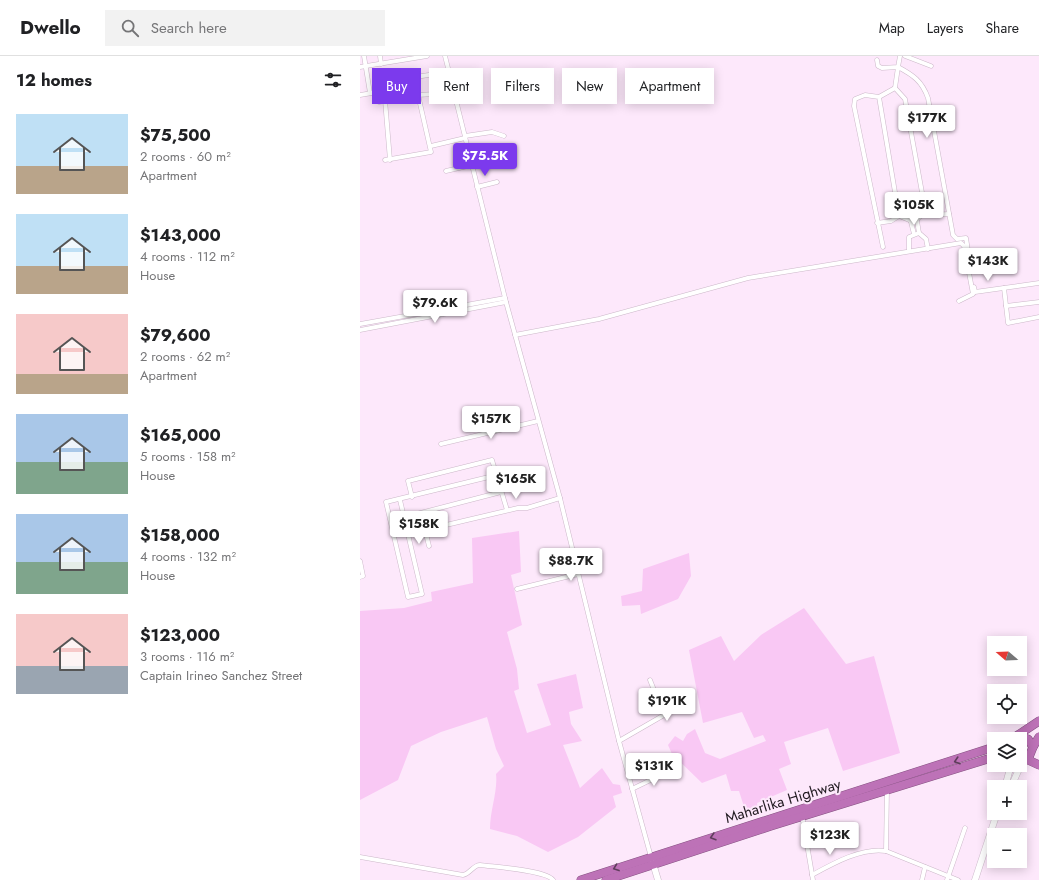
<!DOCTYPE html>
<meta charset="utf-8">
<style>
body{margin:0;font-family:Jost,sans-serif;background:#f2f2f2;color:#202124;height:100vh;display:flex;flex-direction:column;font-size:15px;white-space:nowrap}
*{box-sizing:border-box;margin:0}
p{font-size:13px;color:#757577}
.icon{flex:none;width:22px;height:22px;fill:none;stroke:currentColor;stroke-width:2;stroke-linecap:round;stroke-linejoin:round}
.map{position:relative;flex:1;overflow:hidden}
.drawer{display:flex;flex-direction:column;background:#fff;width:360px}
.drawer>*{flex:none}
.hud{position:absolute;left:12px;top:12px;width:380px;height:36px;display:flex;gap:8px}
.needle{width:26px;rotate:289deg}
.buttons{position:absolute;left:627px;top:580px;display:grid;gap:8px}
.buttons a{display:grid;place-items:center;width:40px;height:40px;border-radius:0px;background:#fff;box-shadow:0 2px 10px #0003;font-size:20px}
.price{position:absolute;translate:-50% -34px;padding:0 9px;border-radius:4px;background:#fff;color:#222;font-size:13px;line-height:26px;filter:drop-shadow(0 1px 2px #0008)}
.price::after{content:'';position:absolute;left:50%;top:24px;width:12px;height:9px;margin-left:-6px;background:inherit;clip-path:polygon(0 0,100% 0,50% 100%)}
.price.selected{background:#7c3aed;color:#fff}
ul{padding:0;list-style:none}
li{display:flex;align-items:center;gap:12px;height:100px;padding:0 16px}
li span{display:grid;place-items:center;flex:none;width:112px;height:80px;border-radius:0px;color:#555}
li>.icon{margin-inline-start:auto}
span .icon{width:48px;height:48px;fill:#fffc;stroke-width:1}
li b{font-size:17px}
h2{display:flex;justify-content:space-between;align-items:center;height:48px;padding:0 16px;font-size:17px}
.chip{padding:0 14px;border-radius:0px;background:#fff;box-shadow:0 2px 10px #0003;font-size:14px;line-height:36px}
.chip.selected{background:#7c3aed;color:#fff}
header{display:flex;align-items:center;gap:24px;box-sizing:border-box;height:56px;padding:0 20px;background:#fff;border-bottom:1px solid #e0e0e0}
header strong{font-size:19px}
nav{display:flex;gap:22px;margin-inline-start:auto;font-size:14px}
.search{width:280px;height:36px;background:#f2f2f2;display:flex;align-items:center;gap:10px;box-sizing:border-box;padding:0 14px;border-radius:0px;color:#757577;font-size:15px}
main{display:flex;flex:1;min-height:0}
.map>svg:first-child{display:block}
.green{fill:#f9c8f4}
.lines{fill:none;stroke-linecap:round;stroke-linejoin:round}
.street-casing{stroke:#ccb8c9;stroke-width:5}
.secondary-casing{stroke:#ccb8c9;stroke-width:7}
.highway-casing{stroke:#865382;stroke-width:9}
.street{stroke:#fff;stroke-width:4}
.secondary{stroke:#fff;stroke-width:6}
.highway{stroke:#bd72b7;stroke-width:8}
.oneway{stroke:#5f3d5c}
.labels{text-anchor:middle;stroke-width:4;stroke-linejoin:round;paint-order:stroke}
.street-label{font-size:15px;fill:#211a20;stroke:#fde8fb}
</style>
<header>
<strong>Dwello</strong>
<div class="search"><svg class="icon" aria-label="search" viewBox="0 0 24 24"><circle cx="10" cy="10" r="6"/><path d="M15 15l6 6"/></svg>Search here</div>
<nav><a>Map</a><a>Layers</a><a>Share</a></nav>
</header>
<main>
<section class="drawer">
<h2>12 homes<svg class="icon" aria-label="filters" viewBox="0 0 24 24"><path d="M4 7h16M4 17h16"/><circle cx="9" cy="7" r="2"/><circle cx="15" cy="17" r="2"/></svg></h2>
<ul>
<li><span style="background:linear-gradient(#bfe0f5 65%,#b9a48a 0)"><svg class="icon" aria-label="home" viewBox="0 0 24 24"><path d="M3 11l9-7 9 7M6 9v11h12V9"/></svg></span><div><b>$75,500</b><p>2 rooms · 60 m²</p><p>Apartment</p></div></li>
<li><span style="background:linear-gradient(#bfe0f5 65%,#b9a48a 0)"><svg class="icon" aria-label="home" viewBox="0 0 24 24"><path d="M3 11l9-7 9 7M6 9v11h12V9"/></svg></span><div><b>$143,000</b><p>4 rooms · 112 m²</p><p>House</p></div></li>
<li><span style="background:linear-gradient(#f6c9c9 75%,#b9a48a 0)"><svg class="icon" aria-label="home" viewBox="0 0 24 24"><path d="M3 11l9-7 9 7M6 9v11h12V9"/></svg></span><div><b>$79,600</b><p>2 rooms · 62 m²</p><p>Apartment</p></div></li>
<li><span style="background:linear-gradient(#a9c7e8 60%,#7fa58c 0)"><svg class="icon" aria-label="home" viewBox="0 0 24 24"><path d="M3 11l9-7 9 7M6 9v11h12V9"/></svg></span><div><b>$165,000</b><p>5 rooms · 158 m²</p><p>House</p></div></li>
<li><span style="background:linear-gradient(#a9c7e8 60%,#7fa58c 0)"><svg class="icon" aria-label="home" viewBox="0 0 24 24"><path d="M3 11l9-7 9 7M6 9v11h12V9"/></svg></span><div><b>$158,000</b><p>4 rooms · 132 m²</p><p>House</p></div></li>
<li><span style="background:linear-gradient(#f6c9c9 65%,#9aa5b1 0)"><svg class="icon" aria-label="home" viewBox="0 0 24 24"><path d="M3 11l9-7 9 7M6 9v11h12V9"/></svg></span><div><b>$123,000</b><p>3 rooms · 116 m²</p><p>Captain Irineo Sanchez Street</p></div></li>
</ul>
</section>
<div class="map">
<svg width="679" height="824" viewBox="0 0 679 824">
<rect width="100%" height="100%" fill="#fde8fb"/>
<!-- green -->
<g class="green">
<path d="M159 475 161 516 151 519 162 569 147 576 157 613 159 633 154 635 167 677 191 669 177 628 216 618 223 652 209 656 211 668 222 685 203 689 220 732 242 712 253 728 260 729 262 737 253 740 256 751 218 781 188 796 157 780 130 773C130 754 138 735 136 718L144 710 136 693 127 661 81 676 51 690 38 724 0 744V555L44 552 72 545 71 536 113 527 112 482Z"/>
<polygon points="329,497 331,520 318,543 281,558 280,549 262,550 261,540 282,535 283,513"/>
<polygon points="444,552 486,608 514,600 540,697 483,715 468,672 424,686 431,708 419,713 427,734 397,747 398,754 386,757 379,735 371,735 366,718 342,727 312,698 308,689 315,680 323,685 327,678 335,673 345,697 360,703 406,685 403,679 394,682 382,656 343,667 329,594 361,580 374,605 401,579"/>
</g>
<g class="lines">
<!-- street casing -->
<g class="street-casing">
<g id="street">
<polyline points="4,0 10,37"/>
<polyline points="20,0 21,8"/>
<polyline points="85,0 146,246 200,442 259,685 291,801"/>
<polyline points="545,0 571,10"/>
<polyline points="517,4 518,10 522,12 538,11 540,0"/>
<polyline points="0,11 67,0"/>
<polyline points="35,24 89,16"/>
<path d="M535 32 538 11C553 19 562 25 568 42L593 179 597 183 606 182 610 207"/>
<polyline points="0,39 18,36"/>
<polyline points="519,41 539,160 554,166 564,157 565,153 545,43 535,32 519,41 505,39 495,43 494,50 523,191"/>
<polyline points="25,44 30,104"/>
<polyline points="19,46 57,39 94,37"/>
<polyline points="105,80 132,76 144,80"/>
<polyline points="71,90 105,82"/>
<polyline points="25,104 71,96 54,21"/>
<polyline points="86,115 112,109"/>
<polyline points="117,131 137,126"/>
<polyline points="564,157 568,159 589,158"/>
<polyline points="557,165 559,177"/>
<polyline points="551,166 554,178"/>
<polyline points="517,167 531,165 539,160"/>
<polyline points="549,195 549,181 559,177 566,183 568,193"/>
<polyline points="614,231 615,236 679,227"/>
<polyline points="644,232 648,267 679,261"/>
<polyline points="646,250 679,246"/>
<polyline points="0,268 145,242"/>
<polyline points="0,274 146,246"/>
<polyline points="155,279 239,263 388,222 601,187 604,190 613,238 599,245"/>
<polyline points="81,388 178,365"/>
<polyline points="52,441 48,425 132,404 147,454"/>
<polyline points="40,444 62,538 48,541 26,446 137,419"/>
<polyline points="45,461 141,436"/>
<polyline points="65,474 69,490"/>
<polyline points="48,478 158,452 167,452 200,442"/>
<polyline points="0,505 3,520 0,521"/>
<polyline points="157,533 218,518"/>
<polyline points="259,685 304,659 290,624"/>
<polyline points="272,733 309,715"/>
<polyline points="527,733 526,795 598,824"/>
<polyline points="442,759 453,824"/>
<path d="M0 801 103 819C110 818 113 809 120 809 134 811 186 814 193 824"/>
<path d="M452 819C472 808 502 791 526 795"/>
<polyline points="562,824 565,811"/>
<polyline points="587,824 605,772"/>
</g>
</g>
<!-- secondary casing -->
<g class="secondary-casing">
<g id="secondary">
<polyline points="645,731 651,709"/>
<polyline points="651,731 663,704"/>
<polyline points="292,804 298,824"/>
<polyline points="615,824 637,757"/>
</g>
</g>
<!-- highway casing -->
<g class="highway-casing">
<g id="highway">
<polyline points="657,680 668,683 673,691 669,701 660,705"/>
<polyline points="652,683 679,665"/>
<polyline points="673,691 679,681"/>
<polyline points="666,703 679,709"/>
<polyline points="221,824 634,691"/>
<polyline points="246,824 411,770 634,701"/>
</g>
</g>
<!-- street -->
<use href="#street" class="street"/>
<!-- secondary -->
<use href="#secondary" class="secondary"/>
<!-- highway -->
<use href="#highway" class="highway"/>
</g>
<!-- one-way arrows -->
<defs><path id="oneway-chevron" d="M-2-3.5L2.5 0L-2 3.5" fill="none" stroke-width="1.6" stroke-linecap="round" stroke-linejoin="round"/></defs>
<g class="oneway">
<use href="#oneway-chevron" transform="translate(597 705) rotate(162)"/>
<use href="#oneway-chevron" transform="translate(353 781) rotate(163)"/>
<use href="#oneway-chevron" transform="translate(256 812) rotate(160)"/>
</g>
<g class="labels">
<!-- street labels -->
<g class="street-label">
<text transform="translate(423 745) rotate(-17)" y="5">Maharlika Highway</text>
</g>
</g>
</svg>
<div class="buttons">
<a><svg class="needle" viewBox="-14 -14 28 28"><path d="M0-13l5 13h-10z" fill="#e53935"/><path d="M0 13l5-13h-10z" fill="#757577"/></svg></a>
<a><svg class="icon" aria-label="locate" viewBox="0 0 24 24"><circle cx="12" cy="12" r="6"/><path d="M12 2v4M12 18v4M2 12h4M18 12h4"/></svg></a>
<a><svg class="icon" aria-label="layers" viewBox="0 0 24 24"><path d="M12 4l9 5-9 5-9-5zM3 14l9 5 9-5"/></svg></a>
<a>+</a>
<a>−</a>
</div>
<b class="price" style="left:567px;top:83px">$177K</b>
<b class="price selected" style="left:125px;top:121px">$75.5K</b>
<b class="price" style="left:554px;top:170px">$105K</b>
<b class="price" style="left:628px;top:226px">$143K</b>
<b class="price" style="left:75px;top:268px">$79.6K</b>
<b class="price" style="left:131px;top:384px">$157K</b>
<b class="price" style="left:156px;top:444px">$165K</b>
<b class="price" style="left:59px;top:489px">$158K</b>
<b class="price" style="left:211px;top:526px">$88.7K</b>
<b class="price" style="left:307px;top:666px">$191K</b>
<b class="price" style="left:294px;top:731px">$131K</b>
<b class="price" style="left:470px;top:800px">$123K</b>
<div class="hud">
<a class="chip selected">Buy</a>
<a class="chip">Rent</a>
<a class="chip">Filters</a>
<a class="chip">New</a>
<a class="chip">Apartment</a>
</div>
</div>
</main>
